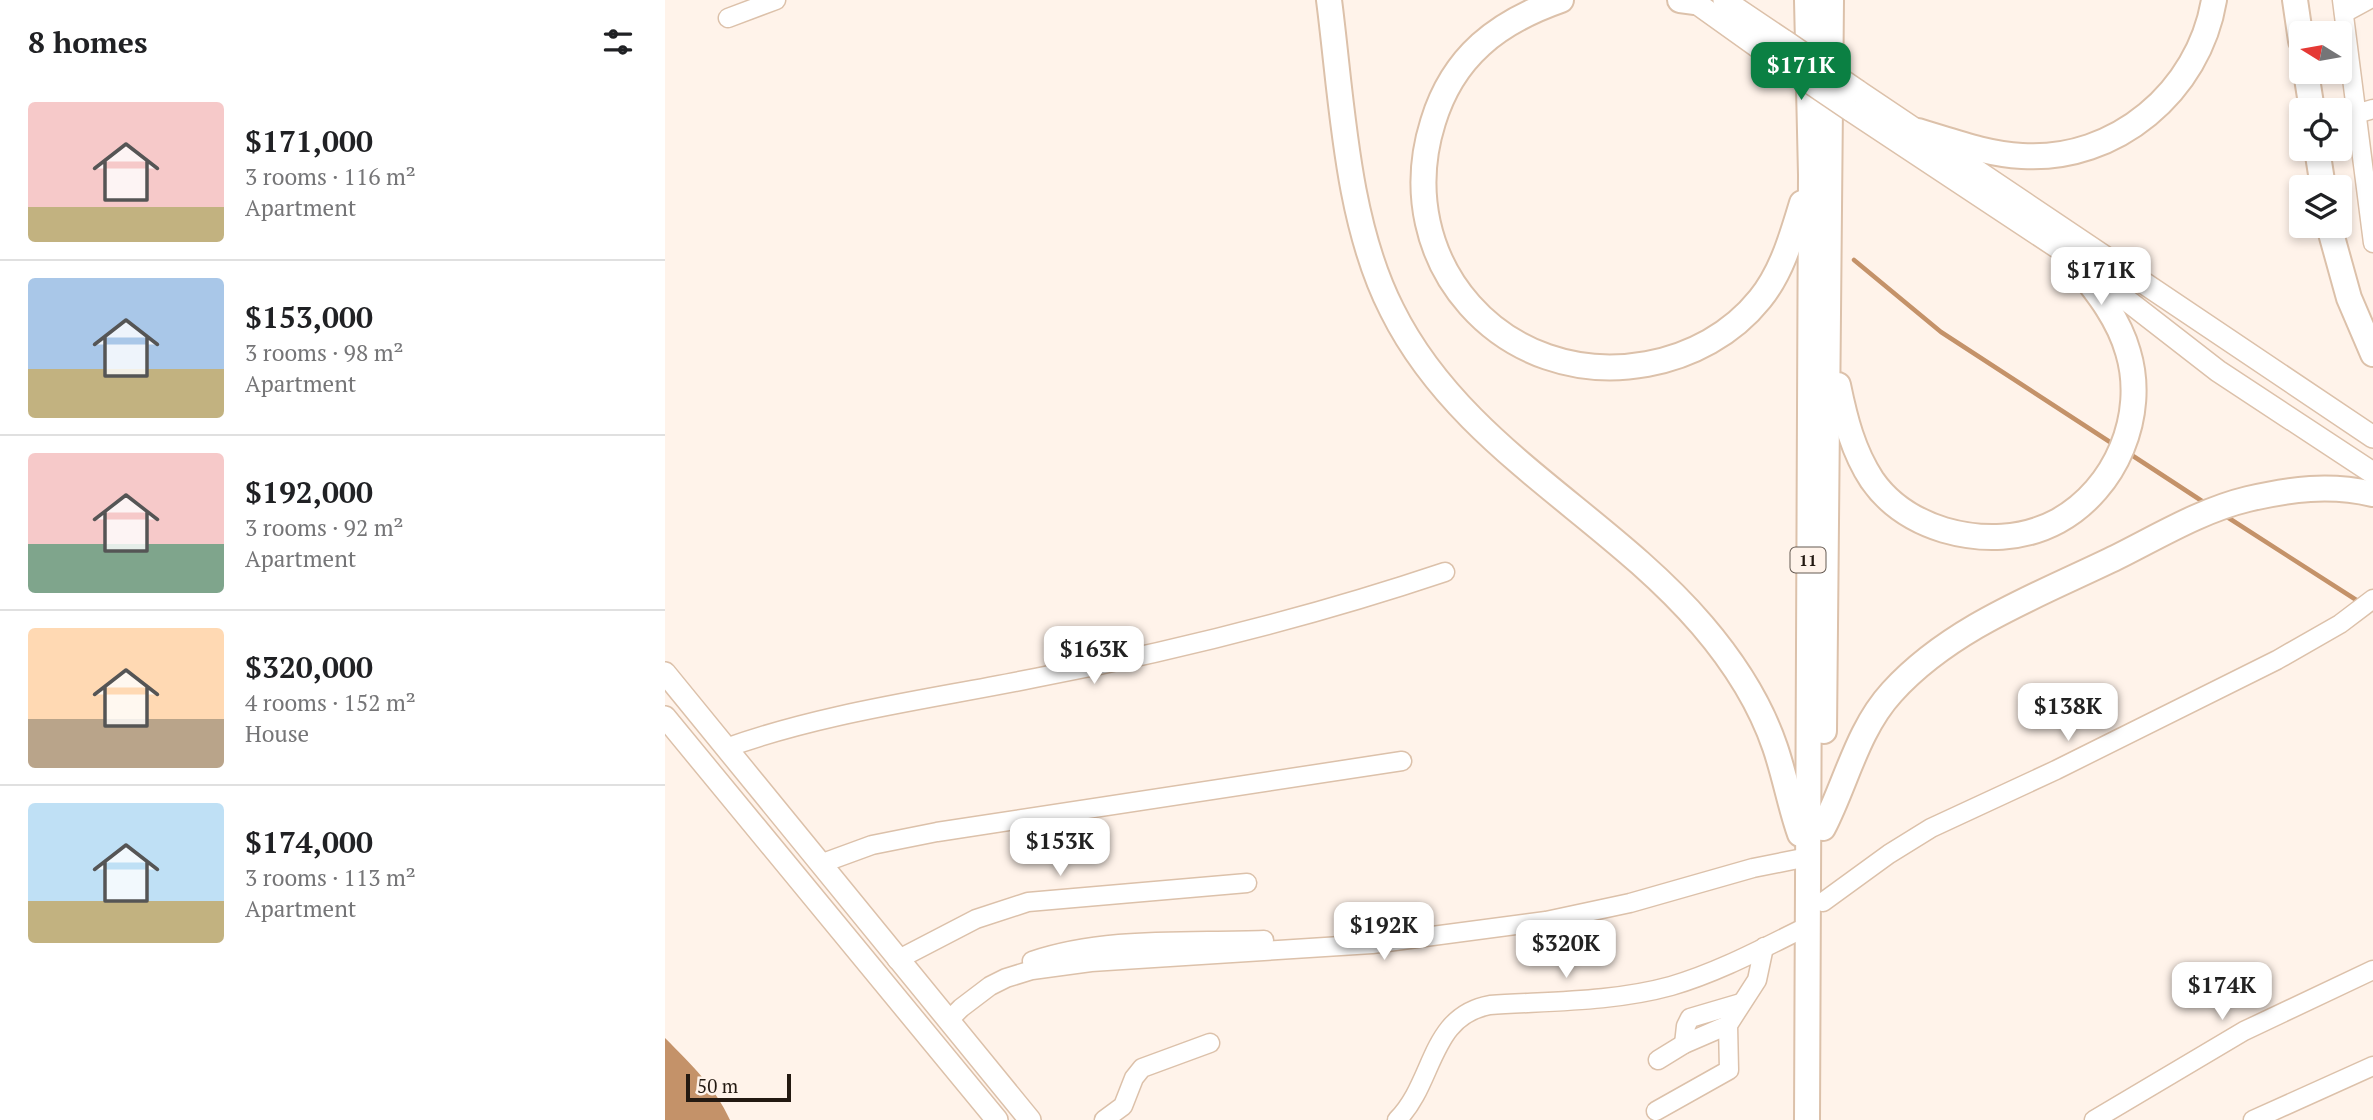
<!DOCTYPE html>
<meta charset="utf-8">
<style>
body{margin:0;font-family:"PT Serif",serif;background:#f6f6f6;color:#202124;height:100vh;display:flex;flex-direction:column;font-size:26px;white-space:nowrap}
*{box-sizing:border-box;margin:0}
p{font-size:23px;color:#757577}
.icon{flex:none;width:38px;height:38px;fill:none;stroke:currentColor;stroke-width:2;stroke-linecap:round;stroke-linejoin:round}
.map{position:relative;flex:1;overflow:hidden}
.drawer{display:flex;flex-direction:column;background:#fff;width:665px}
.drawer>*{flex:none}
.needle{width:46px;rotate:281deg}
.fabs{position:absolute;left:1624px;top:21px;display:grid;gap:14px}
.fabs a{display:grid;place-items:center;width:63px;height:63px;border-radius:7px;background:#fff;box-shadow:0 4px 10px #0003;font-size:35px}
.scale{position:absolute;left:21px;bottom:18px;width:105px;box-sizing:border-box;padding-left:7px;border:4px solid #231911;border-top:0;font-size:19px;line-height:24px;white-space:nowrap;color:#231911;-webkit-text-stroke:5px #fff3ea;paint-order:stroke}
.price{position:absolute;translate:-50% -60px;padding:0 16px;border-radius:14px;background:#fff;color:#222;font-size:23px;line-height:46px;filter:drop-shadow(0 2px 4px #0008)}
.price::after{content:'';position:absolute;left:50%;top:42px;width:21px;height:16px;margin-left:-10px;background:inherit;clip-path:polygon(0 0,100% 0,50% 100%)}
.price.selected{background:#0b8043;color:#fff}
ul{padding:0;list-style:none}
li{display:flex;align-items:center;gap:21px;height:175px;padding:0 28px}
li+li{border-top:2px solid #e0e0e0}
li span{display:grid;place-items:center;flex:none;width:196px;height:140px;border-radius:7px;color:#555}
li>.icon{margin-inline-start:auto}
span .icon{width:84px;height:84px;fill:#fffc;stroke-width:1}
li b{font-size:30px}
h2{display:flex;justify-content:space-between;align-items:center;height:84px;padding:0 28px;font-size:30px}
main{display:flex;flex:1;min-height:0}
.map>svg:first-child{display:block}
.water{fill:#c49269}
.lines{fill:none;stroke-linecap:round;stroke-linejoin:round}
.stream{stroke:#c49269;stroke-width:4.5}
.minor-casing{stroke:#dcc1aa;stroke-width:21}
.major-casing{stroke:#dcc1aa;stroke-width:24}
.highway-casing{stroke:#dcc1aa;stroke-width:28}
.minor{stroke:#fff;stroke-width:18}
.major{stroke:#fff;stroke-width:21}
.highway{stroke:#fff;stroke-width:24}
.major-bridge-casing{stroke:#dcc1aa;stroke-width:24;stroke-linecap:butt}
.major-bridge{stroke:#fff;stroke-width:21}
.labels{text-anchor:middle;stroke-width:6;stroke-linejoin:round;paint-order:stroke}
.shield{fill:#fff3ea;stroke:#655a52;stroke-width:2}
.shield-label{font-size:16px;font-weight:bold;fill:#231911}
</style>
<main>
<section class="drawer">
<h2>8 homes<svg class="icon" aria-label="filters" viewBox="0 0 24 24"><path d="M4 7h16M4 17h16"/><circle cx="9" cy="7" r="2"/><circle cx="15" cy="17" r="2"/></svg></h2>
<ul>
<li><span style="background:linear-gradient(#f6c9c9 75%,#c2b280 0)"><svg class="icon" aria-label="home" viewBox="0 0 24 24"><path d="M3 11l9-7 9 7M6 9v11h12V9"/></svg></span><div><b>$171,000</b><p>3 rooms · 116 m²</p><p>Apartment</p></div></li>
<li><span style="background:linear-gradient(#a9c7e8 65%,#c2b280 0)"><svg class="icon" aria-label="home" viewBox="0 0 24 24"><path d="M3 11l9-7 9 7M6 9v11h12V9"/></svg></span><div><b>$153,000</b><p>3 rooms · 98 m²</p><p>Apartment</p></div></li>
<li><span style="background:linear-gradient(#f6c9c9 65%,#7fa58c 0)"><svg class="icon" aria-label="home" viewBox="0 0 24 24"><path d="M3 11l9-7 9 7M6 9v11h12V9"/></svg></span><div><b>$192,000</b><p>3 rooms · 92 m²</p><p>Apartment</p></div></li>
<li><span style="background:linear-gradient(#ffd9b3 65%,#b9a48a 0)"><svg class="icon" aria-label="home" viewBox="0 0 24 24"><path d="M3 11l9-7 9 7M6 9v11h12V9"/></svg></span><div><b>$320,000</b><p>4 rooms · 152 m²</p><p>House</p></div></li>
<li><span style="background:linear-gradient(#bfe0f5 70%,#c2b280 0)"><svg class="icon" aria-label="home" viewBox="0 0 24 24"><path d="M3 11l9-7 9 7M6 9v11h12V9"/></svg></span><div><b>$174,000</b><p>3 rooms · 113 m²</p><p>Apartment</p></div></li>
</ul>
</section>
<div class="map">
<svg width="1708" height="1120" viewBox="0 0 1708 1120">
<rect width="100%" height="100%" fill="#fff3ea"/>
<!-- water -->
<path class="water" d="M0 1038C26 1064 50 1087 65 1120H0Z"/>
<g class="lines">
<!-- stream -->
<g class="stream">
<polyline points="1189,260 1276,332 1448,444"/>
<polyline points="1462,452 1543,505"/>
<polyline points="1559,515 1696,603"/>
</g>
<!-- minor casing -->
<g class="minor-casing">
<g id="minor">
<polyline points="1677,0 1708,243"/>
<polyline points="1679,13 1703,0"/>
<polyline points="63,18 111,0"/>
<polyline points="1691,114 1708,109"/>
<path d="M61 748C161 712 267 699 370 678 510 651 646 617 780 572"/>
<polyline points="155,864 207,845 272,832 737,761"/>
<polyline points="1158,902 1224,854 1266,828 1391,770 1612,660 1675,624 1708,599"/>
<polyline points="232,960 311,919 363,902 582,883"/>
<path d="M367 961C441 936 522 943 599 940"/>
<polyline points="283,1021 296,1008 325,986 341,978 367,970 426,962 707,944 881,921 965,903 1088,868 1143,857"/>
<polyline points="1019,1044 1021,1026 1025,1018 1076,1003"/>
<polyline points="993,1060 1019,1044 1063,1025"/>
<polyline points="991,1111 1064,1070 1063,1025 1092,980 1099,947"/>
<polyline points="439,1120 458,1106 469,1078 477,1068 545,1043"/>
<path d="M732 1120C770 1082 764 1016 825 1005 885 1001 948 1002 1006 986 1054 972 1098 948 1143 926"/>
<polyline points="1429,1120 1579,1031 1708,970"/>
<polyline points="1588,1120 1708,1066"/>
</g>
</g>
<!-- major casing -->
<g class="major-casing">
<g id="major">
<polyline points="1027,0 1111,60"/>
<polyline points="1059,0 1120,41"/>
<polyline points="1193,91 1708,437"/>
<polyline points="1185,110 1401,253 1553,371 1708,473"/>
<polyline points="0,673 365,1120"/>
<polyline points="0,717 332,1120"/>
</g>
</g>
<!-- highway casing -->
<g class="highway-casing">
<g id="highway">
<path d="M664 0C677 100 681 220 727 310 795 447 940 512 1037 625 1067 660 1095 703 1110 747 1120 776 1125 806 1135 834"/>
<path d="M896 0C833 22 788 56 768 122 724 262 839 390 982 364 1026 356 1067 334 1095 299 1117 272 1127 236 1137 203"/>
<polyline points="1015,0 1030,2"/>
<polyline points="1142,0 1146,175 1142,1120"/>
<polyline points="1630,0 1636,41"/>
<polyline points="1641,72 1647,110"/>
<path d="M1253 131C1287 141 1321 154 1357 156 1451 162 1534 91 1549 0"/>
<polyline points="1652,149 1658,187"/>
<polyline points="1664,226 1684,298 1708,354"/>
<path d="M1173 385C1180 419 1188 451 1207 480 1225 506 1250 521 1279 530 1317 541 1358 540 1393 521 1451 489 1482 415 1463 352 1452 313 1425 284 1401 253"/>
<polyline points="1159,731 1166,0"/>
<path d="M1158 828C1181 784 1192 730 1227 692 1286 627 1374 595 1452 557 1494 536 1537 510 1583 499 1625 489 1665 484 1708 494"/>
</g>
</g>
<!-- minor -->
<use href="#minor" class="minor"/>
<!-- major -->
<use href="#major" class="major"/>
<!-- highway -->
<use href="#highway" class="highway"/>
<!-- major-bridge casing -->
<g class="major-bridge-casing">
<g id="major-bridge">
<polyline points="1120,41 1193,91"/>
<polyline points="1111,60 1185,110"/>
</g>
</g>
<!-- major-bridge -->
<use href="#major-bridge" class="major-bridge"/>
</g>
<g class="labels">
<!-- shield labels -->
<rect class="shield" x="1125.5" y="547.5" width="35" height="25" rx="5"/>
<g class="shield-label">
<text x="1143" y="566">11</text>
</g>
</g>
</svg>
<div class="fabs">
<a><svg class="needle" viewBox="-14 -14 28 28"><path d="M0-13l5 13h-10z" fill="#e53935"/><path d="M0 13l5-13h-10z" fill="#757577"/></svg></a>
<a><svg class="icon" aria-label="locate" viewBox="0 0 24 24"><circle cx="12" cy="12" r="6"/><path d="M12 2v4M12 18v4M2 12h4M18 12h4"/></svg></a>
<a><svg class="icon" aria-label="layers" viewBox="0 0 24 24"><path d="M12 4l9 5-9 5-9-5zM3 14l9 5 9-5"/></svg></a>
</div>
<div class="scale">50 m</div>
<b class="price selected" style="left:1136px;top:102px">$171K</b>
<b class="price" style="left:1436px;top:307px">$171K</b>
<b class="price" style="left:429px;top:686px">$163K</b>
<b class="price" style="left:1403px;top:743px">$138K</b>
<b class="price" style="left:395px;top:878px">$153K</b>
<b class="price" style="left:719px;top:962px">$192K</b>
<b class="price" style="left:901px;top:980px">$320K</b>
<b class="price" style="left:1557px;top:1022px">$174K</b>
</div>
</main>
